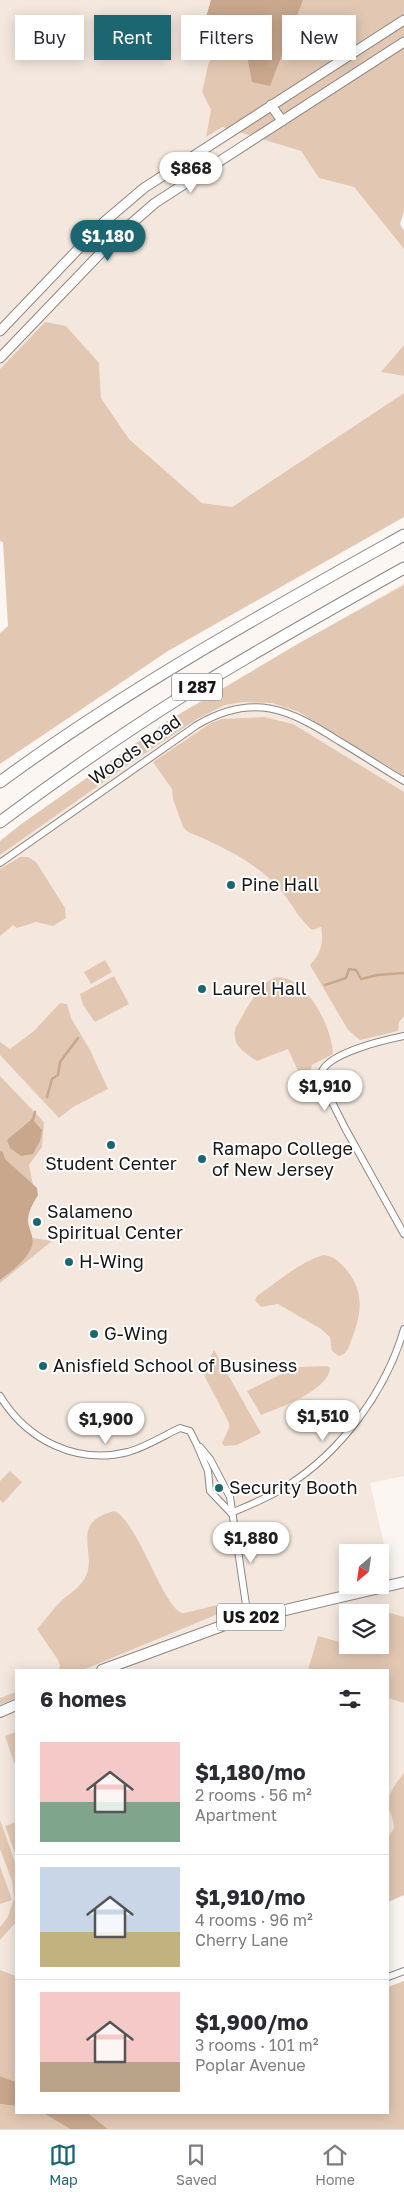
<!DOCTYPE html>
<meta charset="utf-8">
<style>
body{margin:0;font-family:"Golos Text",sans-serif;background:#f7f7f7;color:#2b2b33;height:100vh;display:flex;flex-direction:column;font-size:19px;white-space:nowrap}
*{box-sizing:border-box;margin:0}
p{font-size:16px;color:#7c7c81}
.icon{flex:none;width:28px;height:28px;fill:none;stroke:currentColor;stroke-width:2;stroke-linecap:round;stroke-linejoin:round}
.map{position:relative;flex:1;overflow:hidden}
.side{position:absolute;left:15px;top:1669px;width:374px;height:445px;display:flex;flex-direction:column;background:#fff;border-radius:0px;box-shadow:0 2px 12px #0003}
.side>*{flex:none}
.banner{position:absolute;left:15px;top:15px;width:375px;height:45px;display:flex;gap:10px}
.needle{width:32px;rotate:209deg}
.fabs{position:absolute;left:339px;top:1544px;display:grid;gap:10px}
.fabs a{display:grid;place-items:center;width:50px;height:50px;border-radius:0px;background:#fff;box-shadow:0 2px 12px #0003;font-size:25px}
.price{position:absolute;translate:-50% -42px;padding:0 11px;border-radius:18px;background:#fff;color:#222;font-size:16px;line-height:32px;filter:drop-shadow(0 1px 2px #0008)}
.price::after{content:'';position:absolute;left:50%;top:30px;width:15px;height:11px;margin-left:-8px;background:inherit;clip-path:polygon(0 0,100% 0,50% 100%)}
.price.selected{background:#1c6671;color:#fff}
ul{padding:0;list-style:none}
li{display:flex;align-items:center;gap:15px;height:125px;padding:0 25px}
li+li{border-top:1px solid #e1e1e2}
li span{display:grid;place-items:center;flex:none;width:140px;height:100px;border-radius:0px;color:#555}
li>.icon{margin-inline-start:auto}
span .icon{width:60px;height:60px;fill:#fffc;stroke-width:1}
li b{font-size:21px}
h2{display:flex;justify-content:space-between;align-items:center;height:60px;padding:0 25px;font-size:21px}
.tag{padding:0 18px;border-radius:0px;background:#fff;box-shadow:0 2px 12px #0003;font-size:18px;line-height:45px}
.tag.selected{background:#1c6671;color:#fff}
.menu{display:flex;justify-content:space-around;align-items:center;height:70px;border-top:1px solid #e1e1e2;background:#fff;font-size:14px;color:#7c7c81}
.menu a{display:grid;justify-items:center;gap:2px}
.menu .selected{color:#1c6671}
.map>svg:first-child{display:block}
.built{fill:#f4e8de;fill-rule:evenodd}
.green{fill:#e2c8b3}
.water{fill:#c8a78c}
.lines{fill:none;stroke-linecap:round;stroke-linejoin:round}
.stream{stroke:#c8a78c;stroke-width:2.5}
.street-casing{stroke:#8b8682;stroke-width:8}
.secondary-casing{stroke:#8b8682;stroke-width:11}
.primary-casing{stroke:#8b8682;stroke-width:12}
.highway-casing{stroke:#8b8682;stroke-width:13}
.street{stroke:#fff;stroke-width:6}
.secondary{stroke:#fff;stroke-width:9}
.primary{stroke:#fff;stroke-width:10}
.highway{stroke:#fff;stroke-width:11}
.poi-dot{fill:#1c6671;stroke:#fff;stroke-width:2}
.labels{text-anchor:middle;stroke-width:4;stroke-linejoin:round;paint-order:stroke}
.shield{fill:#fff;stroke:#5e5d5c;stroke-width:1}
.shield-label{font-size:16px;font-weight:bold;fill:#191716}
.street-label{font-size:18px;fill:#191716;stroke:#fff}
.poi-label{font-size:18px;fill:#191716;stroke:#fff;text-anchor:start}
</style>
<div class="map">
<svg width="404" height="2129" viewBox="0 0 404 2129">
<rect width="100%" height="100%" fill="#fbf6f1"/>
<!-- built -->
<g class="built">
<polygon points="0,0 303,0 212,57 208,65 202,92 219,126 301,151 319,178 354,187 404,249 404,345 382,372 404,376 404,393 232,507 202,503 129,439 101,398 99,363 45,322 0,369"/>
<path d="M404 583V1476L370 1483 393 1584 404 1582V1862L388 1868V1670H16V1976L0 1970V841L166 722ZM348 1552H380V1585H348ZM348 1612H380V1645H348Z"/>
</g>
<!-- green -->
<g class="green">
<polygon points="234,0 404,0 404,211 400,224 404,231 404,249 354,187 319,178 301,151 222,127 206,137 211,110 202,92 208,65 212,57 225,44"/>
<polygon points="45,322 66,326 99,363 101,398 129,439 202,503 232,507 404,393 404,517 168,651 0,764 0,633 8,626 3,542 0,541 0,369"/>
<polygon points="404,345 404,376 381,372"/>
<polygon points="404,585 404,776 299,712 272,703 243,702 225,705 197,719 126,766 0,855 0,841 20,825 166,722 301,642"/>
<path d="M264 717 293 724 404 792V1016L399 1022 398 1031 360 1040 348 1030 310 965C321 954 324 942 321 927L312 930C298 918 291 902 279 888 255 862 220 845 188 832L183 827 173 799 172 789 153 762 211 723 222 719Z"/>
<polygon points="20,857 28,857 36,862 65,908 66,918 53,926 36,922 17,928 13,925 0,936 0,869"/>
<polygon points="105,960 112,972 91,984 84,972"/>
<polygon points="114,976 129,1004 95,1022 83,1005 80,994"/>
<path d="M277 977C307 977 332 1027 333 1054L312 1065 310 1072 298 1071 288 1049 257 1061C244 1053 230 1044 236 1027 246 1011 258 982 277 977Z"/>
<polygon points="60,1003 67,1004 71,1018 90,1050 108,1089 73,1107 59,1118 0,1055 0,1042 10,1049 34,1031"/>
<polygon points="0,1076 44,1122 42,1147 29,1165 33,1185 4,1159 3,1152 0,1151"/>
<path d="M33 1238 52 1241 0 1283V1280C14 1269 30 1256 33 1238Z"/>
<path d="M323 1255C333 1256 336 1259 343 1266 364 1288 363 1311 352 1338 349 1346 348 1354 339 1356L332 1351 330 1337 321 1329 278 1304 261 1307 255 1300 257 1296C279 1281 298 1263 323 1255Z"/>
<polygon points="214,1350 261,1433 237,1445 224,1446 222,1443 229,1428 229,1423 205,1377 204,1371"/>
<path d="M327 1366 330 1368C329 1390 279 1408 261 1415L247 1391 288 1371 300 1367Z"/>
<polygon points="10,1471 22,1482 3,1503 0,1500 0,1481"/>
<path d="M114 1511C138 1520 164 1611 183 1613 187 1613 219 1604 228 1603H232V1607L230 1609 83 1670H59L60 1665 58 1660 37 1629C46 1619 54 1608 63 1599 71 1593 80 1587 85 1578 99 1552 67 1524 114 1511Z"/>
<polygon points="379,1610 404,1617 404,1703 388,1698 388,1670 308,1670 318,1636 367,1650 369,1645 380,1645"/>
<polygon points="16,1692 16,1698 0,1705 0,1698"/>
<polygon points="16,1732 16,1768 5,1736"/>
<path d="M404 1773V1895L388 1902V1838L394 1828C394 1820 391 1816 389 1809 385 1796 397 1782 404 1773Z"/>
<polygon points="0,1820 16,1865 16,1922 0,1940 0,1927 8,1917 14,1898 12,1881 0,1849"/>
<polygon points="16,1822 16,1856 5,1826"/>
<polygon points="0,1866 12,1900 0,1904"/>
<polygon points="0,1970 16,1976 16,2082 0,2076"/>
<polygon points="404,1981 404,2129 108,2129 88,2113 388,2112 388,1987"/>
<polygon points="0,2104 16,2106 16,2112 43,2113 70,2129 0,2129"/>
</g>
<!-- water -->
<g class="water">
<polygon points="211,0 303,0 270,86 252,82 245,46 230,39 212,57 198,45"/>
<polygon points="32,1119 42,1130 40,1141 33,1154 21,1156 10,1148 7,1140"/>
<path d="M0 1151 3 1152 5 1159 37 1188 38 1195C34 1202 28 1211 28 1220 28 1229 35 1237 32 1246 27 1260 11 1272 0 1280Z"/>
<polygon points="0,2076 16,2082 16,2106 0,2104"/>
<polygon points="43,2113 88,2113 108,2129 70,2129"/>
</g>
<g class="lines">
<!-- stream -->
<g class="stream">
<polyline points="325,985 346,978 349,969 356,970 361,979 377,975 404,973"/>
<polyline points="47,1097 52,1079 58,1075 60,1062 78,1038"/>
<polyline points="33,1120 35,1112"/>
</g>
<!-- street casing -->
<g class="street-casing">
<g id="street">
<path d="M0 863 197 725C253 692 289 709 339 741 361 754 382 768 404 781"/>
<path d="M404 1036C385 1040 326 1053 321 1074L322 1082 345 1128 404 1234"/>
<path d="M0 1396C27 1440 76 1465 128 1452 146 1447 163 1436 180 1428L190 1431 197 1445 208 1471 210 1491 231 1513"/>
<polyline points="200,1447 210,1459 230,1497 248,1618"/>
<path d="M231 1513C250 1505 270 1497 287 1486 341 1452 386 1391 404 1329"/>
<polyline points="388,1977 404,1971"/>
</g>
</g>
<!-- secondary casing -->
<g class="secondary-casing">
<g id="secondary">
<polyline points="271,105 282,121"/>
<polyline points="0,331 104,222 144,188 404,20"/>
<polyline points="0,358 117,236 155,203 404,42"/>
</g>
</g>
<!-- primary casing -->
<g class="primary-casing">
<g id="primary">
<polyline points="102,1670 230,1623 404,1582"/>
<polyline points="0,1712 16,1705"/>
</g>
</g>
<!-- highway casing -->
<g class="highway-casing">
<g id="highway">
<path d="M0 782C128 688 266 612 404 535"/>
<path d="M0 822C59 778 119 736 181 697 254 652 329 610 404 568"/>
</g>
</g>
<!-- street -->
<use href="#street" class="street"/>
<!-- secondary -->
<use href="#secondary" class="secondary"/>
<!-- primary -->
<use href="#primary" class="primary"/>
<!-- highway -->
<use href="#highway" class="highway"/>
</g>
<!-- markers -->
<g class="poi-dot">
<circle cx="231" cy="885" r="5"/>
<circle cx="202" cy="989" r="5"/>
<circle cx="111" cy="1145" r="5"/>
<circle cx="202" cy="1159" r="5"/>
<circle cx="37" cy="1222" r="5"/>
<circle cx="69" cy="1262" r="5"/>
<circle cx="94" cy="1334" r="5"/>
<circle cx="43" cy="1366" r="5"/>
<circle cx="219" cy="1488" r="5"/>
</g>
<g class="labels">
<!-- shield labels -->
<g class="shield">
<rect x="172" y="673.5" width="50" height="27" rx="4"/>
<rect x="217" y="1603.5" width="68" height="27" rx="4"/>
</g>
<g class="shield-label">
<text x="197" y="693">I 287</text>
<text x="251" y="1623">US 202</text>
</g>
<!-- street labels -->
<g class="street-label">
<text transform="translate(135 750) rotate(-35)" y="6">Woods Road</text>
</g>
<!-- poi labels -->
<g class="poi-label">
<text x="241" y="891">Pine Hall</text>
<text x="212" y="995">Laurel Hall</text>
<text x="212" y="1155">Ramapo College<tspan x="212" dy="21">of New Jersey</tspan></text>
<text x="111" y="1170" text-anchor="middle">Student Center</text>
<text x="47" y="1218">Salameno<tspan x="47" dy="21">Spiritual Center</tspan></text>
<text x="79" y="1268">H-Wing</text>
<text x="104" y="1340">G-Wing</text>
<text x="53" y="1372">Anisfield School of Business</text>
<text x="229" y="1494">Security Booth</text>
</g>
</g>
</svg>
<div class="fabs">
<a><svg class="needle" viewBox="-14 -14 28 28"><path d="M0-13l5 13h-10z" fill="#e53935"/><path d="M0 13l5-13h-10z" fill="#7c7c81"/></svg></a>
<a><svg class="icon" aria-label="layers" viewBox="0 0 24 24"><path d="M12 4l9 5-9 5-9-5zM3 14l9 5 9-5"/></svg></a>
</div>
<b class="price" style="left:191px;top:194px">$868</b>
<b class="price selected" style="left:108px;top:262px">$1,180</b>
<b class="price" style="left:325px;top:1112px">$1,910</b>
<b class="price" style="left:323px;top:1442px">$1,510</b>
<b class="price" style="left:106px;top:1445px">$1,900</b>
<b class="price" style="left:251px;top:1564px">$1,880</b>
<div class="banner">
<a class="tag">Buy</a>
<a class="tag selected">Rent</a>
<a class="tag">Filters</a>
<a class="tag">New</a>
</div>
<section class="side">
<h2>6 homes<svg class="icon" aria-label="filters" viewBox="0 0 24 24"><path d="M4 7h16M4 17h16"/><circle cx="9" cy="7" r="2"/><circle cx="15" cy="17" r="2"/></svg></h2>
<ul>
<li><span style="background:linear-gradient(#f6c9c9 60%,#7fa58c 0)"><svg class="icon" aria-label="home" viewBox="0 0 24 24"><path d="M3 11l9-7 9 7M6 9v11h12V9"/></svg></span><div><b>$1,180/mo</b><p>2 rooms · 56 m²</p><p>Apartment</p></div></li>
<li><span style="background:linear-gradient(#c9d6e8 65%,#c2b280 0)"><svg class="icon" aria-label="home" viewBox="0 0 24 24"><path d="M3 11l9-7 9 7M6 9v11h12V9"/></svg></span><div><b>$1,910/mo</b><p>4 rooms · 96 m²</p><p>Cherry Lane</p></div></li>
<li><span style="background:linear-gradient(#f6c9c9 70%,#b9a48a 0)"><svg class="icon" aria-label="home" viewBox="0 0 24 24"><path d="M3 11l9-7 9 7M6 9v11h12V9"/></svg></span><div><b>$1,900/mo</b><p>3 rooms · 101 m²</p><p>Poplar Avenue</p></div></li>
</ul>
</section>
</div>
<nav class="menu">
<a class="selected"><svg class="icon" aria-label="map" viewBox="0 0 24 24"><path d="M3 6l6-2 6 2 6-2v14l-6 2-6-2-6 2zM9 4v14M15 6v14"/></svg>Map</a>
<a><svg class="icon" aria-label="saved" viewBox="0 0 24 24"><path d="M7 4h10v16l-5-4-5 4z"/></svg>Saved</a>
<a><svg class="icon" aria-label="home" viewBox="0 0 24 24"><path d="M3 11l9-7 9 7M6 9v11h12V9"/></svg>Home</a>
</nav>
